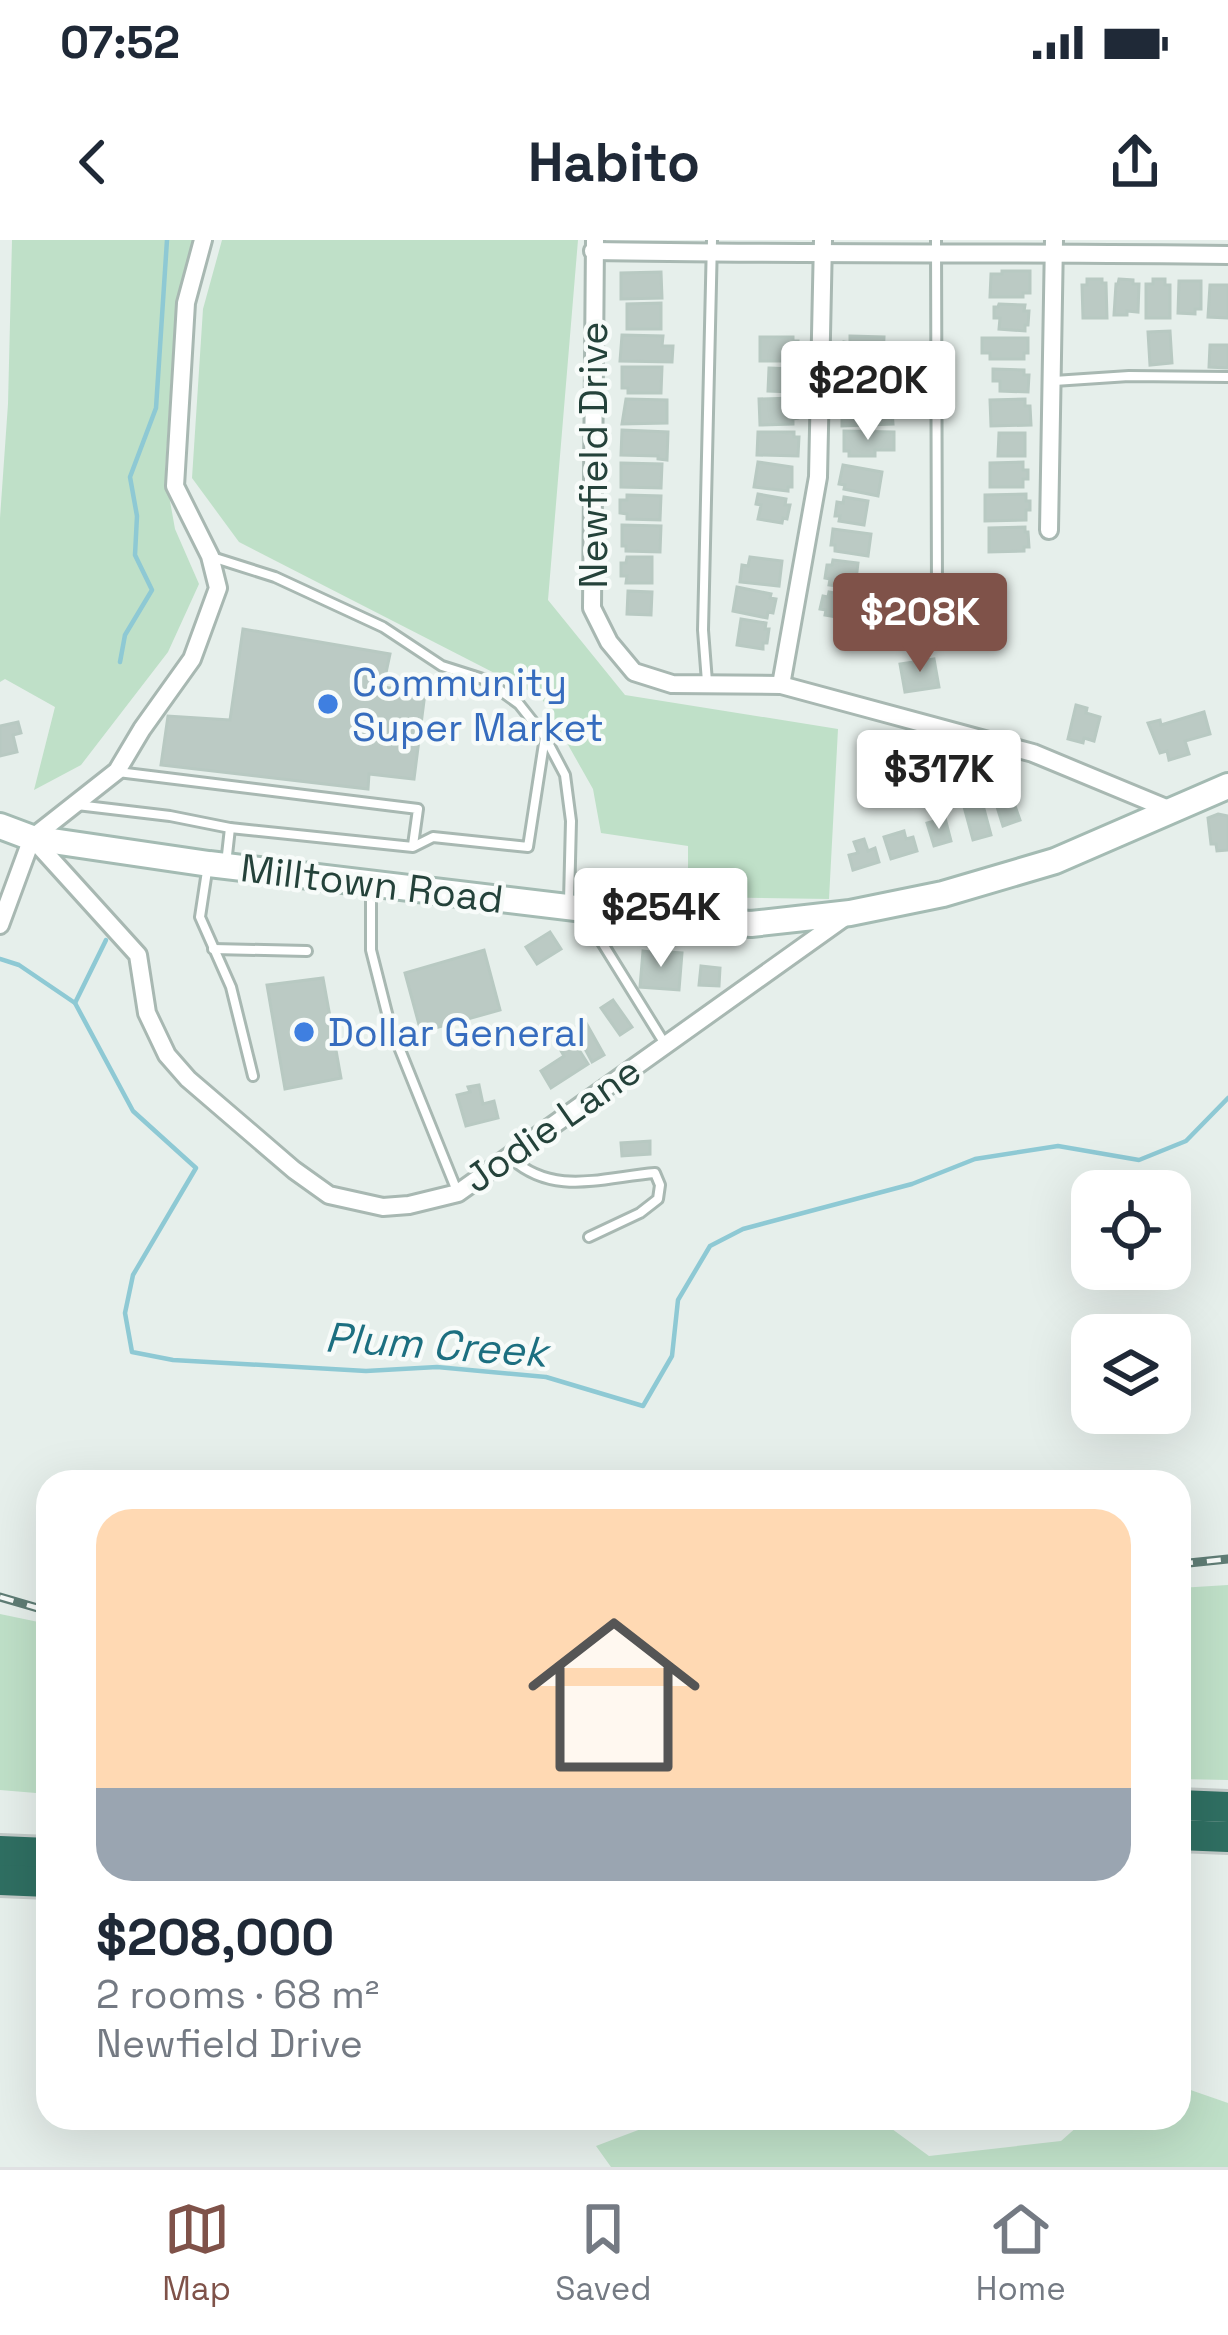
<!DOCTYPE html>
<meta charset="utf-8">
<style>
body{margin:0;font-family:"Space Grotesk",sans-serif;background:#f6f6f7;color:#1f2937;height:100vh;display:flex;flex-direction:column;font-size:45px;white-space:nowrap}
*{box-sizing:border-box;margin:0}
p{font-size:39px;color:#747a83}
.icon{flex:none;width:66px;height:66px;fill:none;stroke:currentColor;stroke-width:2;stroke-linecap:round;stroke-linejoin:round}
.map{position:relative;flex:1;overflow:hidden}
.drawer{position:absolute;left:36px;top:1230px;width:1155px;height:660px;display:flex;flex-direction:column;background:#fff;border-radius:36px;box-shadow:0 12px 48px #0002}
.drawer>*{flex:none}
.tools{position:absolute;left:1071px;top:930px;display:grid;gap:24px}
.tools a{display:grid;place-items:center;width:120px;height:120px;border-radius:24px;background:#fff;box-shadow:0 12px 48px #0002;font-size:60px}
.price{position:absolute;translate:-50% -102px;padding:0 27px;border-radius:12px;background:#fff;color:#222;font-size:39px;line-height:78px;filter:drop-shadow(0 3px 6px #0008)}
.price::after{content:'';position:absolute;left:50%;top:72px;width:36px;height:27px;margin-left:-18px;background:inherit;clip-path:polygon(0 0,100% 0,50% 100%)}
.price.active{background:#7f5249;color:#fff}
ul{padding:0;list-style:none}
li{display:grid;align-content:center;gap:24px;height:636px;padding:0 60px}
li+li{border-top:3px solid #e0e1e3}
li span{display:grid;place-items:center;height:372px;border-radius:36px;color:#555}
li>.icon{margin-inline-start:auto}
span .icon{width:216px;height:216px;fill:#fffc;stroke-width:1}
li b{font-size:51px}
.status{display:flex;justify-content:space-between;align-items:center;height:84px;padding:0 60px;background:#fff;direction:ltr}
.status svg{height:33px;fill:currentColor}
header{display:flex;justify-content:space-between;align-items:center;height:156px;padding:0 60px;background:#fff;font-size:54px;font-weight:700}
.dock{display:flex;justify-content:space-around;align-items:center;height:168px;border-top:3px solid #e0e1e3;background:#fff;font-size:33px;color:#747a83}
.dock a{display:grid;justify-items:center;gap:6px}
.dock .active{color:#7f5249}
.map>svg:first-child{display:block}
.green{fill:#bfe0c8}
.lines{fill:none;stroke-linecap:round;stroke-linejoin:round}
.stream{stroke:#8ec9d4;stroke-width:4.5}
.building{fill:#bbcac4;stroke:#b8c9c2;stroke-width:3}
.lane-casing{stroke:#a8b8b2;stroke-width:14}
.street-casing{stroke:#a8b8b2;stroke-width:22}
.secondary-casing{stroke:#a4bbb3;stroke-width:30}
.highway-casing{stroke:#c2cac8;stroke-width:36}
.lane{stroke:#fff;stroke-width:8}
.street{stroke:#fff;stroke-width:16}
.secondary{stroke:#fff;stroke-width:24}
.highway{stroke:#2f6f62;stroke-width:30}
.rail-casing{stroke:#5f7d75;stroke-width:9}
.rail{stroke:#f7fbf9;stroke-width:4.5;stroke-dasharray:14;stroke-linecap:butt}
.shop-dot{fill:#3f7fe0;stroke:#f7fbf9;stroke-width:4.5}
.labels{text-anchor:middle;stroke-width:9;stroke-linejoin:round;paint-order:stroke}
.street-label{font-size:39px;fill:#24423a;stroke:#f7fbf9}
.shop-label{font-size:39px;fill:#366cbe;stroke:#f7fbf9;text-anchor:start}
.water-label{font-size:42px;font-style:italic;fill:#1c6f80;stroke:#f7fbf9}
</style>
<div class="status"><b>07:52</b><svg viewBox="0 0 49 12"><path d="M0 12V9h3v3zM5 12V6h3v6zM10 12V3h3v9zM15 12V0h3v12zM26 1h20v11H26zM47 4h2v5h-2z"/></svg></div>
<header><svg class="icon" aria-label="back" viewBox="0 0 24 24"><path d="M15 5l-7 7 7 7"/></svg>Habito<svg class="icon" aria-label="share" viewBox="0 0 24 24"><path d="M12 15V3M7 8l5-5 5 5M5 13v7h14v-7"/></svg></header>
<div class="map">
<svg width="1228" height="1927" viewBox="0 0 1228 1927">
<rect width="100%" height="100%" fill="#e6efeb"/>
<!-- green -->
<g class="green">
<polygon points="12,0 193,0 176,63 165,233 175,289 199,344 168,412 81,525 34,550 55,467 5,439 0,442 0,278 8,164"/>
<polygon points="222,0 578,0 548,360 625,455 838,489 829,659 688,657 688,606 601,593 593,549 541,457 239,302 192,238 203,69"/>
<polygon points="1228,1345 1228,1540 1179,1539 1179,1348"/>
<polygon points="0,1374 48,1384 48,1554 0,1550"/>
<polygon points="1179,1846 1228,1863 1228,1927 611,1927 596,1906 670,1878 877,1878 929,1916 1061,1901 1087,1878 1179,1878"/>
</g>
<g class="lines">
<!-- stream -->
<g class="stream">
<polyline points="120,422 125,395 152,350 135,315 137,276 130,237 156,168 167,0"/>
<polyline points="0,719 19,725 75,763 133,871 196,928 133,1035 125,1073 132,1112 173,1120 366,1131 437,1127 546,1137 643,1166 672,1116 678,1060 710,1006 743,989 912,944 975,919 1058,906 1139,920 1186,901 1228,858"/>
<polyline points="75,763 106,700"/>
</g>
</g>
<!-- building -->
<g class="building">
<polygon points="1002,31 1030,31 1030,53 1023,53 1023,57 990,57 991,34 1002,34"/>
<polygon points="661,32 662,58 621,59 621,33"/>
<polygon points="1087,39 1102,39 1102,43 1106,43 1107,78 1083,78 1082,45 1087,45"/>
<polygon points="1119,39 1133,40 1133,44 1139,44 1138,72 1127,71 1127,75 1114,75 1116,44 1118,44"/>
<polygon points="1153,39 1165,39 1165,45 1170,45 1170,78 1146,78 1146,44 1153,44"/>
<polygon points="1179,41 1201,41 1201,69 1195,69 1195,74 1178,73"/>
<polygon points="1210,45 1228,45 1228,78 1208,77"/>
<polygon points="661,63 661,89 627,89 627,64"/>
<polygon points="999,64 1025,65 1024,71 1029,71 1028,85 1025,85 1025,91 999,89 1000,78 994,78 994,67 998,67"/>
<polygon points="1170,91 1172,123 1150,125 1148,92"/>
<polygon points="622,95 663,96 662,106 673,106 672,122 620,121"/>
<polygon points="850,96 884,97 883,121 843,121 844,102 850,103"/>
<polygon points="760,97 793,97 793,101 798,101 798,115 793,116 792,121 760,121"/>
<polygon points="982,98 1028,98 1028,113 1024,113 1024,119 990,119 990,113 982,113"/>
<polygon points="1210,105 1228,105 1228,128 1209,127"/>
<polygon points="622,127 662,127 661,153 628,153 628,148 622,148"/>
<polygon points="769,128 793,129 793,135 798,136 798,148 793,148 793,152 768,151"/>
<polygon points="843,129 874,129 874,153 850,153 850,147 843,147"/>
<polygon points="993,129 1024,130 1024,135 1029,135 1028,152 1000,151 1000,141 993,141"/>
<polygon points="793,158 794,166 798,166 798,178 793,179 793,184 760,185 759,159"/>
<polygon points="626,159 667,160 667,183 622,184"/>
<polygon points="1025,159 1025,166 1030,166 1031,185 991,186 990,160"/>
<polygon points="884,160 885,169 892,169 893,184 842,186 842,161"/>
<polygon points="622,190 668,192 667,220 658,219 658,216 621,215"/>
<polygon points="844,191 894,192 894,210 875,210 875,216 849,216 849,211 844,211"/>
<polygon points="758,192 794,192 794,197 799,197 798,216 757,215"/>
<polygon points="999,193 1025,193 1025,216 998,216"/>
<polygon points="758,222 792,227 792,247 788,247 788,251 754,247"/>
<polygon points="1023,222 1023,230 1028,230 1028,239 1023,239 1023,247 990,247 990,223"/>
<polygon points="621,223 662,224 661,248 621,247"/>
<polygon points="843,225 882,232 878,256 844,249 845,245 839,244"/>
<polygon points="758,254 786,259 785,265 790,265 787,279 783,278 782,283 758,279 761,265 756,264"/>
<polygon points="1026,254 1026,261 1030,261 1030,270 1026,270 1026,280 985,281 985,255"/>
<polygon points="627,255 661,256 660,280 627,279 627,274 620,273 620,260 627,260"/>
<polygon points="844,257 868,261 864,285 839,281 840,276 835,276 837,262 843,263"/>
<polygon points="622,285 661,286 660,312 626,311 626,306 622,306"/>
<polygon points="1025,287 1025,292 1028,292 1029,307 1024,307 1024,311 989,312 989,288"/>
<polygon points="833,289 871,294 868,316 835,311 835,305 831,305"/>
<polygon points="627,317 652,317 652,343 626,343 627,336 621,336 621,323 626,323"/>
<polygon points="750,317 782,321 779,346 740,342 742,325 748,326"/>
<polygon points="833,320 858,323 855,348 829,345 830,339 825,338 827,325 832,325"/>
<polygon points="737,347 771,354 770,358 776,359 773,373 768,372 767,378 733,371"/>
<polygon points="628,351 652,352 651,375 627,374"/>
<polygon points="829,352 852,356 848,379 825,375 826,370 820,369 823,356 828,357"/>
<polygon points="741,379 766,383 765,389 769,389 767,403 763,403 763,409 737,405"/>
<polygon points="243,389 390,414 383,447 425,453 414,539 369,534 368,549 161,525 168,476 230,480"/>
<polygon points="934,419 939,447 905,452 900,424"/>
<polygon points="1076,465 1087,468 1086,473 1100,477 1094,501 1084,498 1083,503 1068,499"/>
<polygon points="1204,472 1210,494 1185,501 1189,514 1169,520 1167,511 1160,513 1148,483 1160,480 1161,485"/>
<polygon points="18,482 21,493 13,495 17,512 0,516 0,486"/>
<polygon points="911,501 919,518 902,526 894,509"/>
<polygon points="1009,549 1020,580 1003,586 993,554"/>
<polygon points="981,558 991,595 973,600 963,563"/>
<polygon points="1218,574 1228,576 1228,610 1217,611 1216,604 1211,604 1208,578"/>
<polygon points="945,578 951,601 934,606 927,583"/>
<polygon points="904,591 906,599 913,597 917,611 891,619 884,597"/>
<polygon points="864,599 868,611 875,608 879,622 853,630 849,615 858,613 854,602"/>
<polygon points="550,692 561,709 537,724 526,707"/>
<polygon points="658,708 667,708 667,712 682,713 679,750 640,747 643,711 658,713"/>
<polygon points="484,710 500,770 421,792 405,733"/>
<polygon points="701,726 720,728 719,746 699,745"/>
<polygon points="323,738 341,838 285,849 267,745"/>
<polygon points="613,760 632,787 620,795 601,768"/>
<polygon points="585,781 604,815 592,822 574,788"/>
<polygon points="569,794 588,824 551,848 541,831 564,816 556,802"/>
<polygon points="479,845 483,864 494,861 498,878 466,886 457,855 470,852 468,847"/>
<polygon points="650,901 650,914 622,916 621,903"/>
</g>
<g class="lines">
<!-- lane casing -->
<g class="lane-casing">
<g id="lane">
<polyline points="936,0 937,356"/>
<polyline points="1054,141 1129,136 1228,137"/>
<polyline points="212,317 275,337 383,387 442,426 486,440 519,464 545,497 565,535 571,581 569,661"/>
<polyline points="707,442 703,390 712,0"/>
<polyline points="118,532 418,569 413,605"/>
<polyline points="77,565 170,576 230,588 413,607 433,597 528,607 545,497"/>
<polyline points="226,624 230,588"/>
<polyline points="207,631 200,677 231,747 253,836"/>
<polyline points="371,645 371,710 390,785 457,951"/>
<polyline points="585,675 665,804"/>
<polyline points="213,709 307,711"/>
<path d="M511 918C553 957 604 937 655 933L660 945 658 959 640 973 589 997"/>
</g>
</g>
<!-- street casing -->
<g class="street-casing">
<g id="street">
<polyline points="595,0 592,368 609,402 634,432 672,444 781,445 1033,513 1173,571"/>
<path d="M593 11C805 15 1016 12 1228 15"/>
<polyline points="1049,290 1054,0"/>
<polyline points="781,445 818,237 823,0"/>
<polyline points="32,598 138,715 147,773 167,815 188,839 294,930 329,955 383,967 409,965 458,953 845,677"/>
<polyline points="0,685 32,598 117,531 142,489 192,419 218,348 210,316 175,246 186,63 203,0"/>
</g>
</g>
<!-- secondary casing -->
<g class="secondary-casing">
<polyline id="secondary" points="0,586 32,598 209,624 642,676 751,684 850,673 943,654 1055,621 1228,546"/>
</g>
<!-- highway casing -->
<g class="highway-casing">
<g id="highway">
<polyline points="1179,1565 1228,1567"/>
<polyline points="1179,1595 1228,1597"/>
<polyline points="0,1611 48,1613"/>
<polyline points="0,1640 48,1642"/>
</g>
</g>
<!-- lane -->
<use href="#lane" class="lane"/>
<!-- street -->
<use href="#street" class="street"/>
<!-- secondary -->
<use href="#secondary" class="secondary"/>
<!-- highway -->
<use href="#highway" class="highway"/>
<!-- rail casing -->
<g class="rail-casing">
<g id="rail">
<polyline points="1179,1324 1228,1319"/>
<polyline points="0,1357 48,1371"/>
</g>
</g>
<!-- rail -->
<use href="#rail" class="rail"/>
</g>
<!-- markers -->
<g class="shop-dot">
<circle cx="328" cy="464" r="12"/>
<circle cx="304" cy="792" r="12"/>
</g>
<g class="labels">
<!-- street labels -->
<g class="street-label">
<text transform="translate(593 215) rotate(-90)" y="14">Newfield Drive</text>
<text transform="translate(372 643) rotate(7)" y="14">Milltown Road</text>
<text transform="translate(552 884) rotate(-35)" y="14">Jodie Lane</text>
</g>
<!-- shop labels -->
<g class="shop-label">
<text x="352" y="456">Community<tspan x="352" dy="45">Super Market</tspan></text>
<text x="328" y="806">Dollar General</text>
</g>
<!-- water labels -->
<g class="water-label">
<text transform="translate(436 1104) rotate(4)" y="15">Plum Creek</text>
</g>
</g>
</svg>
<div class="tools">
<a><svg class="icon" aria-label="locate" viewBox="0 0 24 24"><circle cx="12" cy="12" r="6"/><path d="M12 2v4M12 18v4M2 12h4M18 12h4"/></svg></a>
<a><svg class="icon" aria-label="layers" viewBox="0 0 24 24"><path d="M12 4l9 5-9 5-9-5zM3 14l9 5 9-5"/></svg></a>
</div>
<b class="price" style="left:868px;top:203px">$220K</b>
<b class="price active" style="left:920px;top:435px">$208K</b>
<b class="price" style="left:939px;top:592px">$317K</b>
<b class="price" style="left:661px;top:730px">$254K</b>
<section class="drawer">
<ul>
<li><span style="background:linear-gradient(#ffd9b3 75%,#9aa5b1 0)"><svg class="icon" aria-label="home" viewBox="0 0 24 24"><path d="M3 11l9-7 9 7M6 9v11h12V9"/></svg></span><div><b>$208,000</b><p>2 rooms · 68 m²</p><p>Newfield Drive</p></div></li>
</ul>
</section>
</div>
<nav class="dock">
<a class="active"><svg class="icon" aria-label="map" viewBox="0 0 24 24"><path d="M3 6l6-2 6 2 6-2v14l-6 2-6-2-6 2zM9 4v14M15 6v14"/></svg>Map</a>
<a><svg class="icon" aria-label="saved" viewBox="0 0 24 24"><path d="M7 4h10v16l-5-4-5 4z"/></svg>Saved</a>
<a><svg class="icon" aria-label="home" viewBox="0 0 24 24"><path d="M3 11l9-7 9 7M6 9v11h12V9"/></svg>Home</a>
</nav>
